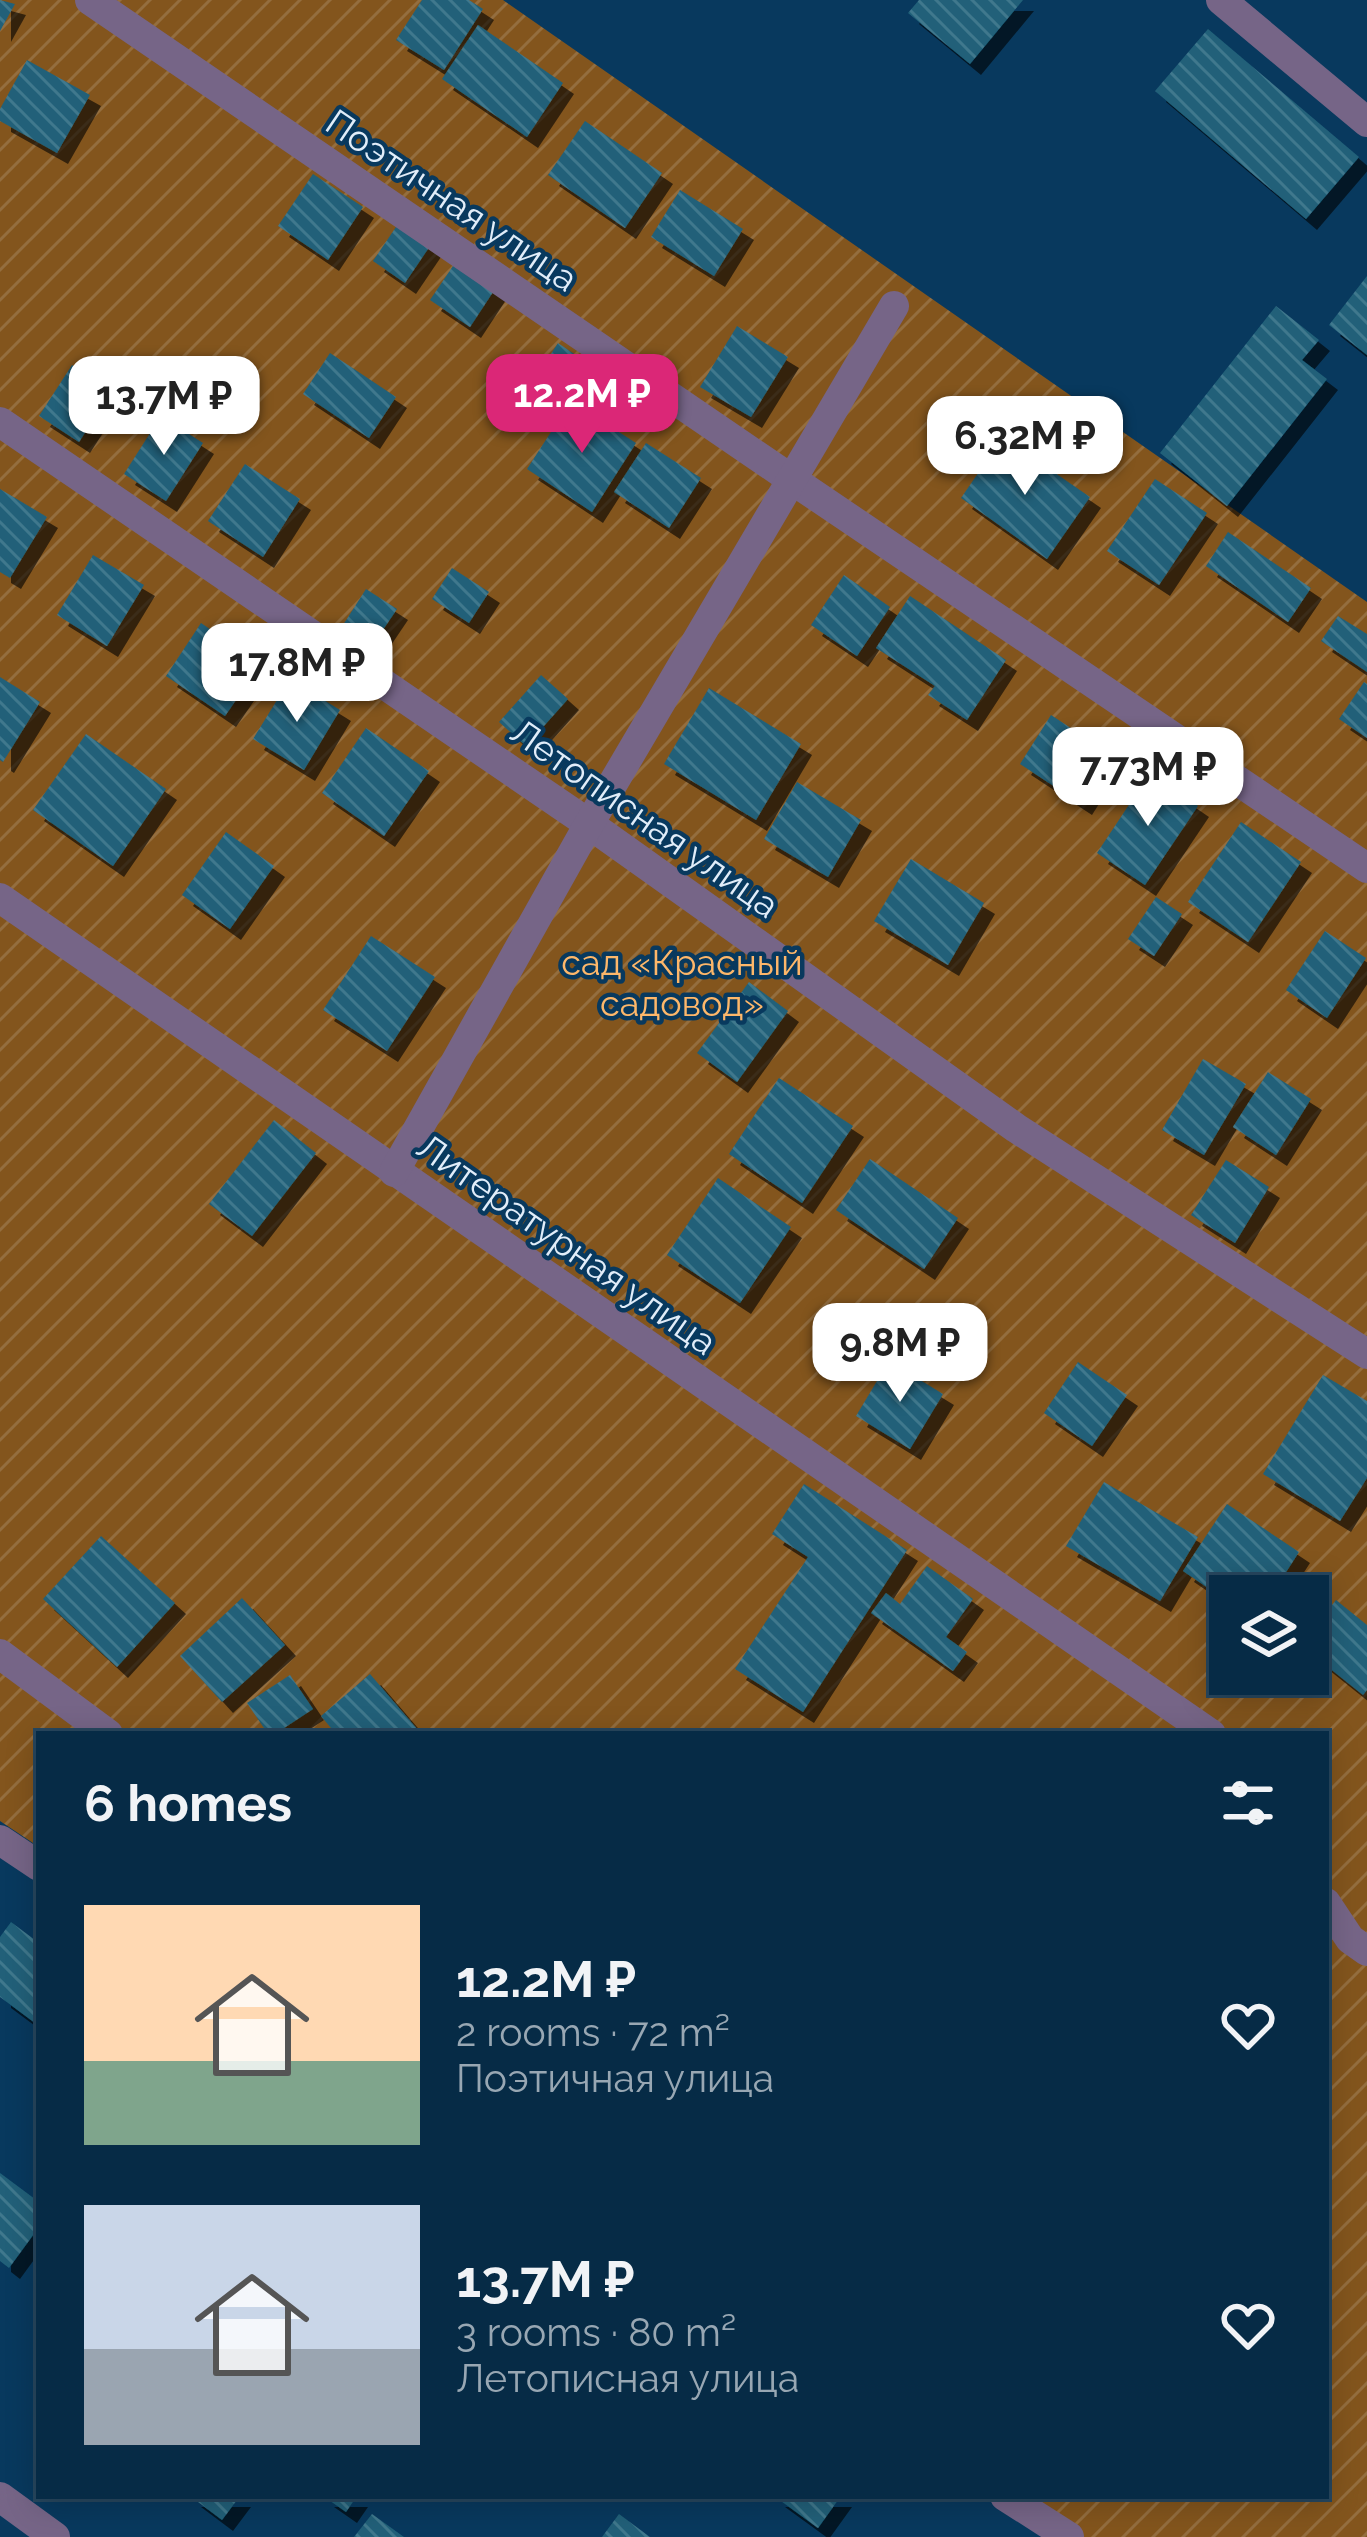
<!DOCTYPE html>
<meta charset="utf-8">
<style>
body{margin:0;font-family:Raleway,sans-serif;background:#0f334d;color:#f1f3f6;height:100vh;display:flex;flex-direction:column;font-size:45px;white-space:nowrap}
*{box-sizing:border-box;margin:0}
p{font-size:39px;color:#98a7b3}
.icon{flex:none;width:66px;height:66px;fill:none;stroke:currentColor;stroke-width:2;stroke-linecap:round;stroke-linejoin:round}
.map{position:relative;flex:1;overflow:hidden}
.drawer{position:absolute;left:36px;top:1731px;width:1293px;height:768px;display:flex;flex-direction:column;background:#062b46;border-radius:0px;box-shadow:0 6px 30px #0003,0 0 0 3px #27475f}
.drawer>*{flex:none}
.controls{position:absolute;left:1209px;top:1575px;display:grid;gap:24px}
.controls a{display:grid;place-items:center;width:120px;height:120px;border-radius:0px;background:#062b46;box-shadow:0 6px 30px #0003,0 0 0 3px #27475f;font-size:60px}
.price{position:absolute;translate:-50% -102px;padding:0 27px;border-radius:24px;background:#fff;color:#222;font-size:39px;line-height:78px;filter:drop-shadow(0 3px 6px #0008)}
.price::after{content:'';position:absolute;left:50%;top:72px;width:36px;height:27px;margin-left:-18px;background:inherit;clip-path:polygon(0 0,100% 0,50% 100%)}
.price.selected{background:#db2777;color:#fff}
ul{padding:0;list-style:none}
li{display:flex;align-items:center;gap:36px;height:300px;padding:0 48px}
li span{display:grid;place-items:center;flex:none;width:336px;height:240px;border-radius:0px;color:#555}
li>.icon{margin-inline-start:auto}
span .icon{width:144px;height:144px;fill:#fffc;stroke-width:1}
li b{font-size:51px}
h2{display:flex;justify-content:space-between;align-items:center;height:144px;padding:0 48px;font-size:51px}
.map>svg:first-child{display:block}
.garden{fill:url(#garden-furrows);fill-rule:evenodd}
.building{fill:url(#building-back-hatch);filter:url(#shadow)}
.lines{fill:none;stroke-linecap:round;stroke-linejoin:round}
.minor{stroke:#766587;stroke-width:30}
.tertiary{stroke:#766587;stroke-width:30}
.labels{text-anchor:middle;stroke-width:9;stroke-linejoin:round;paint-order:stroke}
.street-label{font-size:36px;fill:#e1edf9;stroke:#08395e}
.park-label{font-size:36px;fill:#fdb76a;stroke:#08395e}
</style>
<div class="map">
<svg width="1367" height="2537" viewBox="0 0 1367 2537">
<defs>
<pattern id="garden-furrows" width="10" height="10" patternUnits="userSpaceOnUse" patternTransform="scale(3)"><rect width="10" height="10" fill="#83551d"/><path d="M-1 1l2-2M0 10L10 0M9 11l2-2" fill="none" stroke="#946e3f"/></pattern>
<pattern id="building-back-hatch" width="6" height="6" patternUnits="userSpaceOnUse" patternTransform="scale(3)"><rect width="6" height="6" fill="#206179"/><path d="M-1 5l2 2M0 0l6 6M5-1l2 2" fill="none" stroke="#40788d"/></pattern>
<filter id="shadow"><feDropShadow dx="11" dy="11" stdDeviation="0" flood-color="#0009"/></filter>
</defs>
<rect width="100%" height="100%" fill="#08395e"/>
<!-- garden -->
<path class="garden" d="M0 0H503L1367 602V2537H1082L1020 2496H1326V1734H39V1847L0 1821ZM1230 1596H1308V1674H1230Z"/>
<!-- building -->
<g class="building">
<polygon points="0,0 15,4 0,31"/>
<polygon points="422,0 469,0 483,9 444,70 396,40"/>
<polygon points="919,0 1023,0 970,64 908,13"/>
<polygon points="478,25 563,83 527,137 442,79"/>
<polygon points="1208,29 1359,157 1306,219 1155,91"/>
<polygon points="27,60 90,95 57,153 0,121 0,109"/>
<polygon points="585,121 662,173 625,228 548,175"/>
<polygon points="313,174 363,207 328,260 278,226"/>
<polygon points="680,190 743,229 714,276 651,237"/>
<polygon points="398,224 430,246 405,283 373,261"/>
<polygon points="455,263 495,289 470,327 430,300"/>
<polygon points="1367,276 1367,355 1329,325"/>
<polygon points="1276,306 1319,340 1302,360 1327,379 1227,506 1160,453"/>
<polygon points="737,326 788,357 751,417 700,387"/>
<polygon points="558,343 592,366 560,413 527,391"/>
<polygon points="330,353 396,397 369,438 303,394"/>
<polygon points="72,365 112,391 79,442 39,416"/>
<polygon points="571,401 636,443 592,512 527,469"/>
<polygon points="161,416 203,443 166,501 124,474"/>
<polygon points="1003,437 1090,497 1047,559 961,498"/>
<polygon points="646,443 701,478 669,528 614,492"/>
<polygon points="245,464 300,499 263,557 208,521"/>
<polygon points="1155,479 1207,513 1159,585 1107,551"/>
<polygon points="0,489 47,517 10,578 0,572"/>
<polygon points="1228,532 1311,588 1288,622 1206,566"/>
<polygon points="93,555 144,585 107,646 57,615"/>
<polygon points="452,568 489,592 469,623 432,599"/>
<polygon points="844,575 890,607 857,656 811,625"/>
<polygon points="366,589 397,609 364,658 334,639"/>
<polygon points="910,596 1006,660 967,720 928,695 935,686 876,648"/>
<polygon points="1338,616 1367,634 1367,672 1321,641"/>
<polygon points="201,623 261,664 225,716 166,676"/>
<polygon points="541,675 568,699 526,746 499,722"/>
<polygon points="0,677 40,702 3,762 0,760"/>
<polygon points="290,679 340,710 304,770 253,739"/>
<polygon points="1364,682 1367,684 1367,738 1339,719"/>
<polygon points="709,688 801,744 756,820 664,764"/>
<polygon points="1051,715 1112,755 1081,804 1020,764"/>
<polygon points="366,728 429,771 384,836 322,793"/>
<polygon points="86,734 166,789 113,866 33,810"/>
<polygon points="1150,773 1198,806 1145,885 1097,853"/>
<polygon points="797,782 861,820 828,877 764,839"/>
<polygon points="1241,822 1301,862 1248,942 1188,902"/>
<polygon points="226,832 274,866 230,929 182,895"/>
<polygon points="911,859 984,903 948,965 874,921"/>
<polygon points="1156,897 1182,914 1154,956 1128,939"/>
<polygon points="1325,931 1366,958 1327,1018 1286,990"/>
<polygon points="371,936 435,977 387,1051 323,1010"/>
<polygon points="749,982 788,1011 737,1082 697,1053"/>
<polygon points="1203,1059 1246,1084 1204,1155 1162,1130"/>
<polygon points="1268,1072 1311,1099 1276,1155 1233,1127"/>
<polygon points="779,1078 853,1126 802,1203 729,1154"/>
<polygon points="274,1120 316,1153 252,1236 209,1204"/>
<polygon points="870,1159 958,1218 924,1269 836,1210"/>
<polygon points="1226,1160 1269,1187 1235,1243 1191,1215"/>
<polygon points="718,1178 791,1227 740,1303 667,1255"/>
<polygon points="889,1361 943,1394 910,1449 856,1416"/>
<polygon points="1078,1362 1127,1395 1092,1446 1044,1413"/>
<polygon points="1323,1375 1367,1401 1367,1478 1340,1521 1263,1474"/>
<polygon points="1104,1482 1198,1537 1160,1601 1066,1546"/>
<polygon points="804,1484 907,1550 803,1712 735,1669 808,1557 772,1534"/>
<polygon points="1227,1504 1299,1552 1281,1580 1298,1592 1295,1596 1230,1596 1230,1603 1183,1571"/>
<polygon points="101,1536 175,1603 117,1667 43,1599"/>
<polygon points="927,1566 973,1599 946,1637 967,1652 953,1671 871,1613 886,1593 900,1604"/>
<polygon points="242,1598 285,1645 222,1702 180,1656"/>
<polygon points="1336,1600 1367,1625 1367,1690 1363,1695 1308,1651 1308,1635"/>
<polygon points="370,1674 418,1730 414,1734 336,1734 321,1716"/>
<polygon points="290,1675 313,1709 275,1734 268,1734 247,1703"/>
<polygon points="11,1922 39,1943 39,2026 0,1997 0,1937"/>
<polygon points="0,2173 39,2202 39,2227 9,2268 0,2261"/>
<polygon points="190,2496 240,2496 222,2520"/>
<polygon points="323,2496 357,2496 346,2512"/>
<polygon points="774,2496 841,2496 818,2528"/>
<polygon points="372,2514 404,2537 354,2537"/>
<polygon points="619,2514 650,2537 602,2537"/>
</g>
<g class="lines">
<!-- minor -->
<g class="minor">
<polyline points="90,0 791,479 1367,868"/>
<polyline points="0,422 589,824 1016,1128 1367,1354"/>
<polyline points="0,898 1211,1734"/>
<polyline points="394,1172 589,824 894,306"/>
<polyline points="0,1654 108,1734"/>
<polyline points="0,1840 39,1866"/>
<polyline points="1326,1903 1350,1939 1367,1951"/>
<polyline points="1005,2496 1069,2537"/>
<polyline points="0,2497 55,2537"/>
</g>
<!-- tertiary -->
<polyline class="tertiary" points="1221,0 1367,122"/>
</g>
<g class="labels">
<!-- street labels -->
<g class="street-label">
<text transform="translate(452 200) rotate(34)" y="13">Поэтичная улица</text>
<text transform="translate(645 818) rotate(35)" y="13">Летописная улица</text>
<text transform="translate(567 1244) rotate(35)" y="13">Литературная улица</text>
</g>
<!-- park labels -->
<g class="park-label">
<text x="682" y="975">сад «Красный<tspan x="682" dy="41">садовод»</tspan></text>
</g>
</g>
</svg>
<div class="controls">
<a><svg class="icon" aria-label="layers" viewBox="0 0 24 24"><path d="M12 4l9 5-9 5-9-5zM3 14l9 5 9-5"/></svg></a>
</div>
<b class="price selected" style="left:582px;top:456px">12.2M ₽</b>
<b class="price" style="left:164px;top:458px">13.7M ₽</b>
<b class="price" style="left:1025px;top:498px">6.32M ₽</b>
<b class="price" style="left:297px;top:725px">17.8M ₽</b>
<b class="price" style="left:1148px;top:829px">7.73M ₽</b>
<b class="price" style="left:900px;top:1405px">9.8M ₽</b>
<section class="drawer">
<h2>6 homes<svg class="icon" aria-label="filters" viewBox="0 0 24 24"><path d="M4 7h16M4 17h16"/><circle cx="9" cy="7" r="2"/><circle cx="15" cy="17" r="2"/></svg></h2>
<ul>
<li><span style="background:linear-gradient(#ffd9b3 65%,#7fa58c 0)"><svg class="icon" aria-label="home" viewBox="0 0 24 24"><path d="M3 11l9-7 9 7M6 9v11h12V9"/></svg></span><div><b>12.2M ₽</b><p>2 rooms · 72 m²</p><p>Поэтичная улица</p></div><svg class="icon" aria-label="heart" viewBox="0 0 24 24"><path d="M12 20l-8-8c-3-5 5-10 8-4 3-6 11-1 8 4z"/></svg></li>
<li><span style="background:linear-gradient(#c9d6e8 60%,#9aa5b1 0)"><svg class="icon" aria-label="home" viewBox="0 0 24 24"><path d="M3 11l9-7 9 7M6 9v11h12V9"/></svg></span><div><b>13.7M ₽</b><p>3 rooms · 80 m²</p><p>Летописная улица</p></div><svg class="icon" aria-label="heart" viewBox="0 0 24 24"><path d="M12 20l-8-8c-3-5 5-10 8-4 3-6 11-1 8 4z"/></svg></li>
</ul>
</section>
</div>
